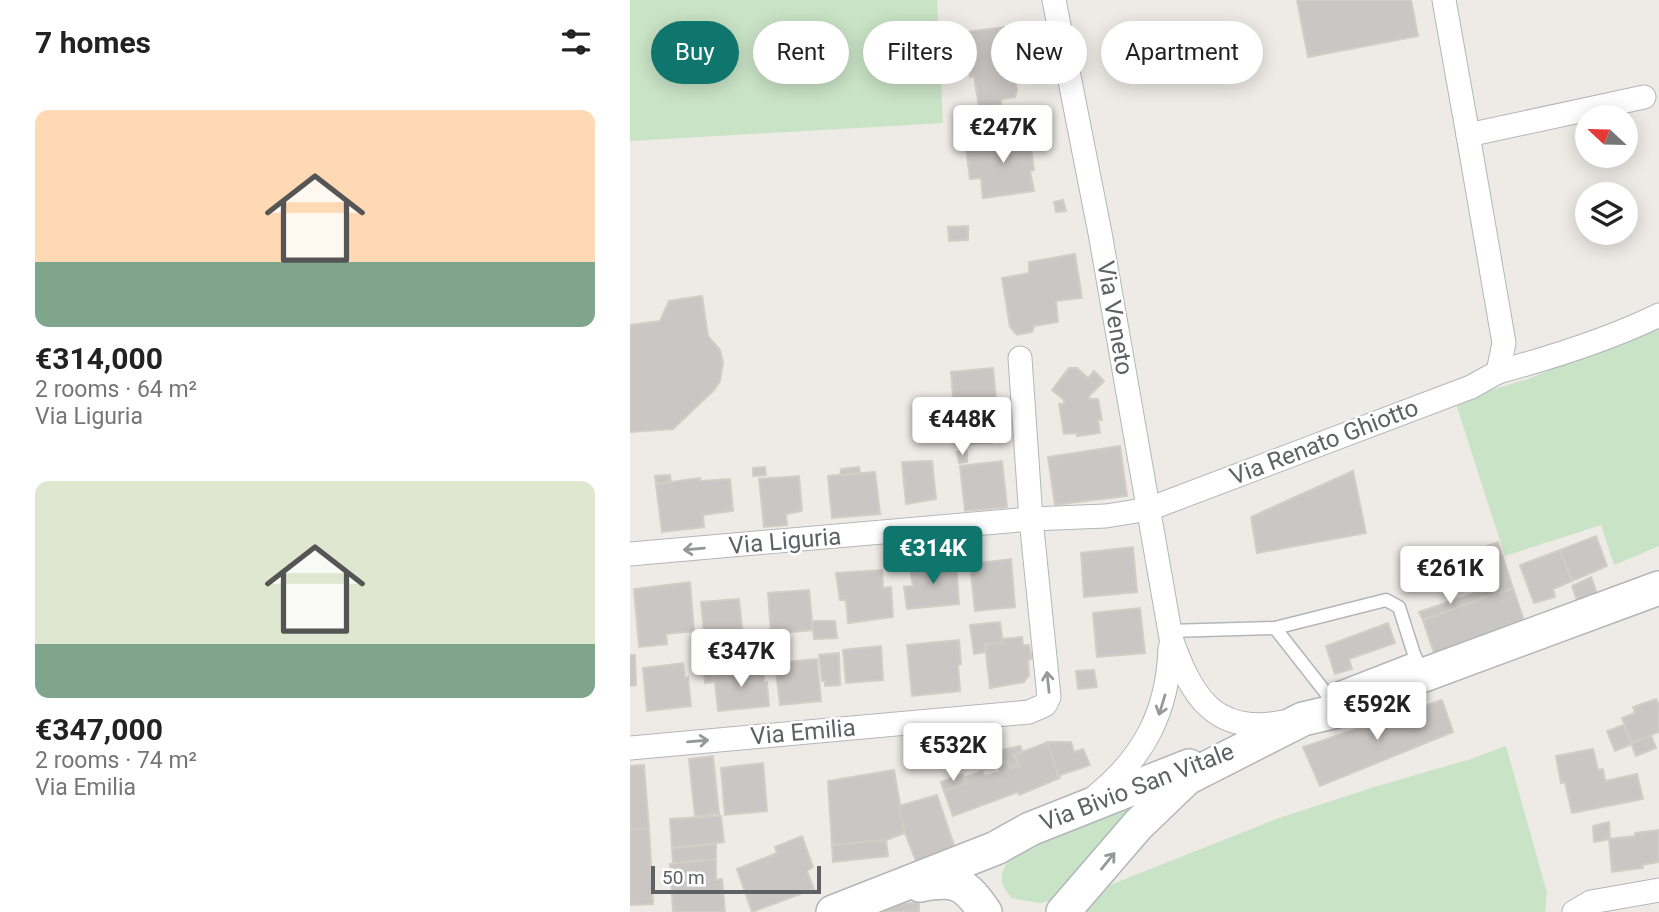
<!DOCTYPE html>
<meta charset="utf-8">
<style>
body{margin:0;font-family:Roboto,sans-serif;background:#f2f2f2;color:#222;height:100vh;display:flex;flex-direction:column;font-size:26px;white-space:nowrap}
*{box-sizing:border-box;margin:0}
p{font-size:23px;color:#767676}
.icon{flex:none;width:38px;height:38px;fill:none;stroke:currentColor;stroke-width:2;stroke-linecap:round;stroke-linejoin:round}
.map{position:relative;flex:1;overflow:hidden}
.sheet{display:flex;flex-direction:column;background:#fff;width:630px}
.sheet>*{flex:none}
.guide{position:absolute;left:21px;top:21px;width:665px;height:63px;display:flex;gap:14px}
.needle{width:46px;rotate:292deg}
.tools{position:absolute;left:945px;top:105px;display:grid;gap:14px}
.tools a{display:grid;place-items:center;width:63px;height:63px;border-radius:50%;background:#fff;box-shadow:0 4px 18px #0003;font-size:35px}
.scale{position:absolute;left:21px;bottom:18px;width:170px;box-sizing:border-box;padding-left:7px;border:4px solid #5e6265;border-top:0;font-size:19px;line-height:24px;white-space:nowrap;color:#5e6265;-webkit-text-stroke:5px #fff;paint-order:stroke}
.price{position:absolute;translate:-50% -60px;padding:0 16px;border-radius:7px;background:#fff;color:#222;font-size:23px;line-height:46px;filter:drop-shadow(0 2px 4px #0008)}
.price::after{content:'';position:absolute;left:50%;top:42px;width:21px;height:16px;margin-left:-10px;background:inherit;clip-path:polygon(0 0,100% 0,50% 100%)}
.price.current{background:#0f766e;color:#fff}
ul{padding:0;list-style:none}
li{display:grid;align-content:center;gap:14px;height:371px;padding:0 35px}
li span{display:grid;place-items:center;height:217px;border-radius:14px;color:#555}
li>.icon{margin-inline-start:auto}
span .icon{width:126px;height:126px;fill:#fffc;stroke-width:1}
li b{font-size:30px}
h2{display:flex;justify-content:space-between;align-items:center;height:84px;padding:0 35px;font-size:30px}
.pill{padding:0 24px;border-radius:32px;background:#fff;box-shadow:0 4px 18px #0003;font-size:24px;line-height:63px}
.pill.current{background:#0f766e;color:#fff}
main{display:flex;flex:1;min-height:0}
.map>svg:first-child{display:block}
.green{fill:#c9e3c6}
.building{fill:#cac6c3;stroke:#d2cdc5;stroke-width:2}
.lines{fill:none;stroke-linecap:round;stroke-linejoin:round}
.service-casing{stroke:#b3b6b9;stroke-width:15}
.minor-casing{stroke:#b3b6b9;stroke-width:25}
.secondary-casing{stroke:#b2b6b9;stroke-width:36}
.service{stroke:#fff;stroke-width:12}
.minor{stroke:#fff;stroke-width:23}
.secondary{stroke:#fff;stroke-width:33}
.oneway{stroke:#96999b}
.labels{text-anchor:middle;stroke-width:5;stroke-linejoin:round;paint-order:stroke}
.street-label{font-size:24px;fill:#5e6265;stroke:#fff}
</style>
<main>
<section class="sheet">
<h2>7 homes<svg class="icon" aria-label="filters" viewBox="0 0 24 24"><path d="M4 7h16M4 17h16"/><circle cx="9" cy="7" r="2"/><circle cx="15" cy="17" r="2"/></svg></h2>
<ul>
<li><span style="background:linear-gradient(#ffd9b3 70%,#7fa58c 0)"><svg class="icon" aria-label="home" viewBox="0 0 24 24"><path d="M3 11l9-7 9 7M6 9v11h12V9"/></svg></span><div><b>€314,000</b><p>2 rooms · 64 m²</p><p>Via Liguria</p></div></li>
<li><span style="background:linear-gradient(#dfe7d0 75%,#7fa58c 0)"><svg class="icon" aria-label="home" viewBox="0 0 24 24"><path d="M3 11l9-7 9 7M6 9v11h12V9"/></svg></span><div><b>€347,000</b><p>2 rooms · 74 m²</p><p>Via Emilia</p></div></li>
</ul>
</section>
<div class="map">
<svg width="1029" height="912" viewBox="0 0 1029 912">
<rect width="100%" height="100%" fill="#eeebe6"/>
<!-- green -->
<g class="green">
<polygon points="0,0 307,0 313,123 0,141"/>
<polygon points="1029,326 1029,546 984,565 971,525 875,556 825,401 898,379"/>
<polygon points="876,746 917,893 915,912 446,912 475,887 649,818 744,787 841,759"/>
<path d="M527 790 419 901 409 903 381 898C367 879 370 873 382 855Z"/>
</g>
<!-- building -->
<g class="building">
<polygon points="667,0 781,0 788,36 678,57"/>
<polygon points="374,27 387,90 385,97 371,99 371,104 349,107 344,76 340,77 335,32"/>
<polygon points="399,134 404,170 400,171 404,191 353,198 351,178 340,179 336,148 352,145 352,140"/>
<polygon points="433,200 436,211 426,212 424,202"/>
<polygon points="338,226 338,240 319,241 318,227"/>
<polygon points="445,254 452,298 426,301 428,322 404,326 402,332 387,335 380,327 372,278 399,273 399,262"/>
<polygon points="72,296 78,336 90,350 93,363 90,381 84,390 43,429 0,432 0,325 30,321 39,301"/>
<polygon points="363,368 367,409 362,410 361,418 325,420 321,372"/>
<polygon points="439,368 447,368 458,378 464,371 474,381 459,396 459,399 468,399 472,420 468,420 470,433 447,436 447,433 434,434 429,404 434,404 434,400 422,390"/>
<polygon points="361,418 362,443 325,444 325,420"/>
<polygon points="490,446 497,496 425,505 418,457"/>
<polygon points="337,451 337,462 329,463 327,452"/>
<polygon points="302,461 306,499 276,504 272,462"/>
<polygon points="372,461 377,507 335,511 330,466"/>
<polygon points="135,467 136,475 123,476 123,468"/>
<polygon points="229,467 230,473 210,475 211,469"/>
<polygon points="723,471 736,533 627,553 621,517"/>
<polygon points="245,472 250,514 202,518 198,476"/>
<polygon points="40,475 41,482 26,484 25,476"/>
<polygon points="169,476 172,511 156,514 157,525 134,527 129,479"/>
<polygon points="70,478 70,481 100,479 103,511 73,515 74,527 32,532 26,484"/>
<polygon points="966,536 977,566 942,581 930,550"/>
<polygon points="868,542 883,588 853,598 836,554"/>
<polygon points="503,547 507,592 454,597 451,553"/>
<polygon points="930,550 942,581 923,589 925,597 904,603 890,565"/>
<polygon points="381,559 385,607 345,611 340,564"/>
<polygon points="326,562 329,604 277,609 274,587 283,586 280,567"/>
<polygon points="252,570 253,588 261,587 263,617 218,623 216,600 210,600 206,573"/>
<polygon points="961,577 969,599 949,606 942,586"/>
<polygon points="60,582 64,631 36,634 37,644 9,647 4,589"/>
<polygon points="883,588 896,627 806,659 793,620"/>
<polygon points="179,590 183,630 141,634 138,593"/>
<polygon points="850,591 853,598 793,620 789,612"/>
<polygon points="109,599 113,637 75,641 71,602"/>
<polygon points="510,608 515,653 467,657 463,613"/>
<polygon points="182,621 205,621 207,638 184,639"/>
<polygon points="370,622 373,643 355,645 356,652 344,654 340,625"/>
<polygon points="758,623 765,643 719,659 722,669 705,674 696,646"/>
<polygon points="392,637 393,645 399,645 402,658 398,661 399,675 394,682 360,688 355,645 373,643 372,639"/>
<polygon points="329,640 331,664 328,665 330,691 282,696 277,645"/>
<polygon points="251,646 253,680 216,683 213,650"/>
<polygon points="98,649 101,671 84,672 84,682 75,683 72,650"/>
<polygon points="209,653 210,685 195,686 195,681 192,681 189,655"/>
<polygon points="0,655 5,655 6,685 0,686"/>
<polygon points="187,659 191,701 150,705 145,663"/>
<polygon points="53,663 55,679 58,677 61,706 17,711 13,668"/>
<polygon points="134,667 134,683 137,682 139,706 88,711 84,672"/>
<polygon points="464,670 467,687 448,689 446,671"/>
<polygon points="1026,699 1029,705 1029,732 1001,743 992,718 1005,713 1003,707"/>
<polygon points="812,700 823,732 690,786 673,747"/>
<polygon points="994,725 1002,744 985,751 977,731"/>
<polygon points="1021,735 1026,748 1006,756 1001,743"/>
<polygon points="418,742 430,778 389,795 388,792 323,816 314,791 336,783 333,778 352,771 355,776 370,772 369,765 377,762 380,768 389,765 384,755"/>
<polygon points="418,742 441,742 444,752 453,749 460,765 428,776"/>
<polygon points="390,746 393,752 384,755 389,765 380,768 377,762 369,765 361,752"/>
<polygon points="963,749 968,770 973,769 975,781 1007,774 1013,799 942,813 935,782 931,783 926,756"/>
<polygon points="83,756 89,814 65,816 59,759"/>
<polygon points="133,763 137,811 95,815 91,768"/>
<polygon points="14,765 19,828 0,830 0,766"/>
<polygon points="264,770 275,833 256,840 202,845 198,781"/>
<polygon points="333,774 336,783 314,791 311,782"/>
<polygon points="307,795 327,854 289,869 275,833 269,806"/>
<polygon points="91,816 94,842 42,848 40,819"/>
<polygon points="979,822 980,839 964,842 963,826"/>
<polygon points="19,828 23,904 0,905 0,830"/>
<polygon points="1029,830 1029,862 1012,865 1013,868 982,872 979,839 1005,836 1005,833"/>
<polygon points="172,836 183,867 177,871 184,889 122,912 107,869 147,853 145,847"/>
<polygon points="256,840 258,856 203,862 202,845"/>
<polygon points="86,844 86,859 43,863 42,848"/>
<polygon points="86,859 86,880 92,879 95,912 43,912 40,864"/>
<polygon points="289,902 289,912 254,912 254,906"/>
</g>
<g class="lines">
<!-- service casing -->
<g class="service-casing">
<g id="service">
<polyline points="645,628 696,693"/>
<polyline points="539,631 645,628 756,600 769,607 791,676"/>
<polyline points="706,709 696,693 786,658"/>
</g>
</g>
<!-- minor casing -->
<g class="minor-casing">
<g id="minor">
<path d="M424 0 470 233 541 638C561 695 584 736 653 722"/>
<polyline points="814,0 838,135"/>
<path d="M868 372C923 357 978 340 1029 315"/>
<polyline points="0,554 401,519 476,516 519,509 841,387 868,372 874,343 838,135 1014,97"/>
<polyline points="0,748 399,712 415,705 419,697 401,519 390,358"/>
<path d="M466 796C515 756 538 710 540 648"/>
<polyline points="944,912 961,902 1029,890"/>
</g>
</g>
<!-- secondary casing -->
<g class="secondary-casing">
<g id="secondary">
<path d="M290 885C326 878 335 883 355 912"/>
<polyline points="203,912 366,848 400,829 559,766"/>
<polyline points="433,912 508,825 557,778 673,719 707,711 791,676 1029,588"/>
</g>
</g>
<!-- service -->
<use href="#service" class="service"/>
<!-- minor -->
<use href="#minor" class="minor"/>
<!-- secondary -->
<use href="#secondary" class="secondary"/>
</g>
<!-- one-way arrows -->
<defs><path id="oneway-shaft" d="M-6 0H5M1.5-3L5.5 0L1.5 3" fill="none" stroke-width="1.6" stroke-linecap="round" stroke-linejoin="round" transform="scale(1.75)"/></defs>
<g class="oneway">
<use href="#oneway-shaft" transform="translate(64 549) rotate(175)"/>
<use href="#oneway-shaft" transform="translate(418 682) rotate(-96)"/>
<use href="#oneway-shaft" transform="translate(532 705) rotate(107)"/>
<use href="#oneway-shaft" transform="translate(68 741) rotate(-5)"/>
<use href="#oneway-shaft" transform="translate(478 861) rotate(-51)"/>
</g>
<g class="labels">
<!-- street labels -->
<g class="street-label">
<text transform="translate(485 318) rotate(80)" y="8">Via Veneto</text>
<text transform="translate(694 442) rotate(-21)" y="8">Via Renato Ghiotto</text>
<text transform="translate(155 541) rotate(-5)" y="8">Via Liguria</text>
<text transform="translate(173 732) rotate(-5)" y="8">Via Emilia</text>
<text transform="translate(507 787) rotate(-21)" y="8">Via Bivio San Vitale</text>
</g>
</g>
</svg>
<div class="tools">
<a><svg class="needle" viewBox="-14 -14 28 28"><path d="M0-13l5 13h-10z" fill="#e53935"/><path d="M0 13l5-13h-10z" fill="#767676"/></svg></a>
<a><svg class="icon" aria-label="layers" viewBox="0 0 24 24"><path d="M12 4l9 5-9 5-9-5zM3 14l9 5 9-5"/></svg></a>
</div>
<div class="scale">50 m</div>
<b class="price" style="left:373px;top:165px">€247K</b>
<b class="price" style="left:332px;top:457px">€448K</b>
<b class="price current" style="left:303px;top:586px">€314K</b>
<b class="price" style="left:820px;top:606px">€261K</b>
<b class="price" style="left:111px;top:689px">€347K</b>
<b class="price" style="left:747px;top:742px">€592K</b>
<b class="price" style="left:323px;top:783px">€532K</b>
<div class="guide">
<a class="pill current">Buy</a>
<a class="pill">Rent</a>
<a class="pill">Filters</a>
<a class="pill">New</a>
<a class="pill">Apartment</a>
</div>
</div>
</main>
